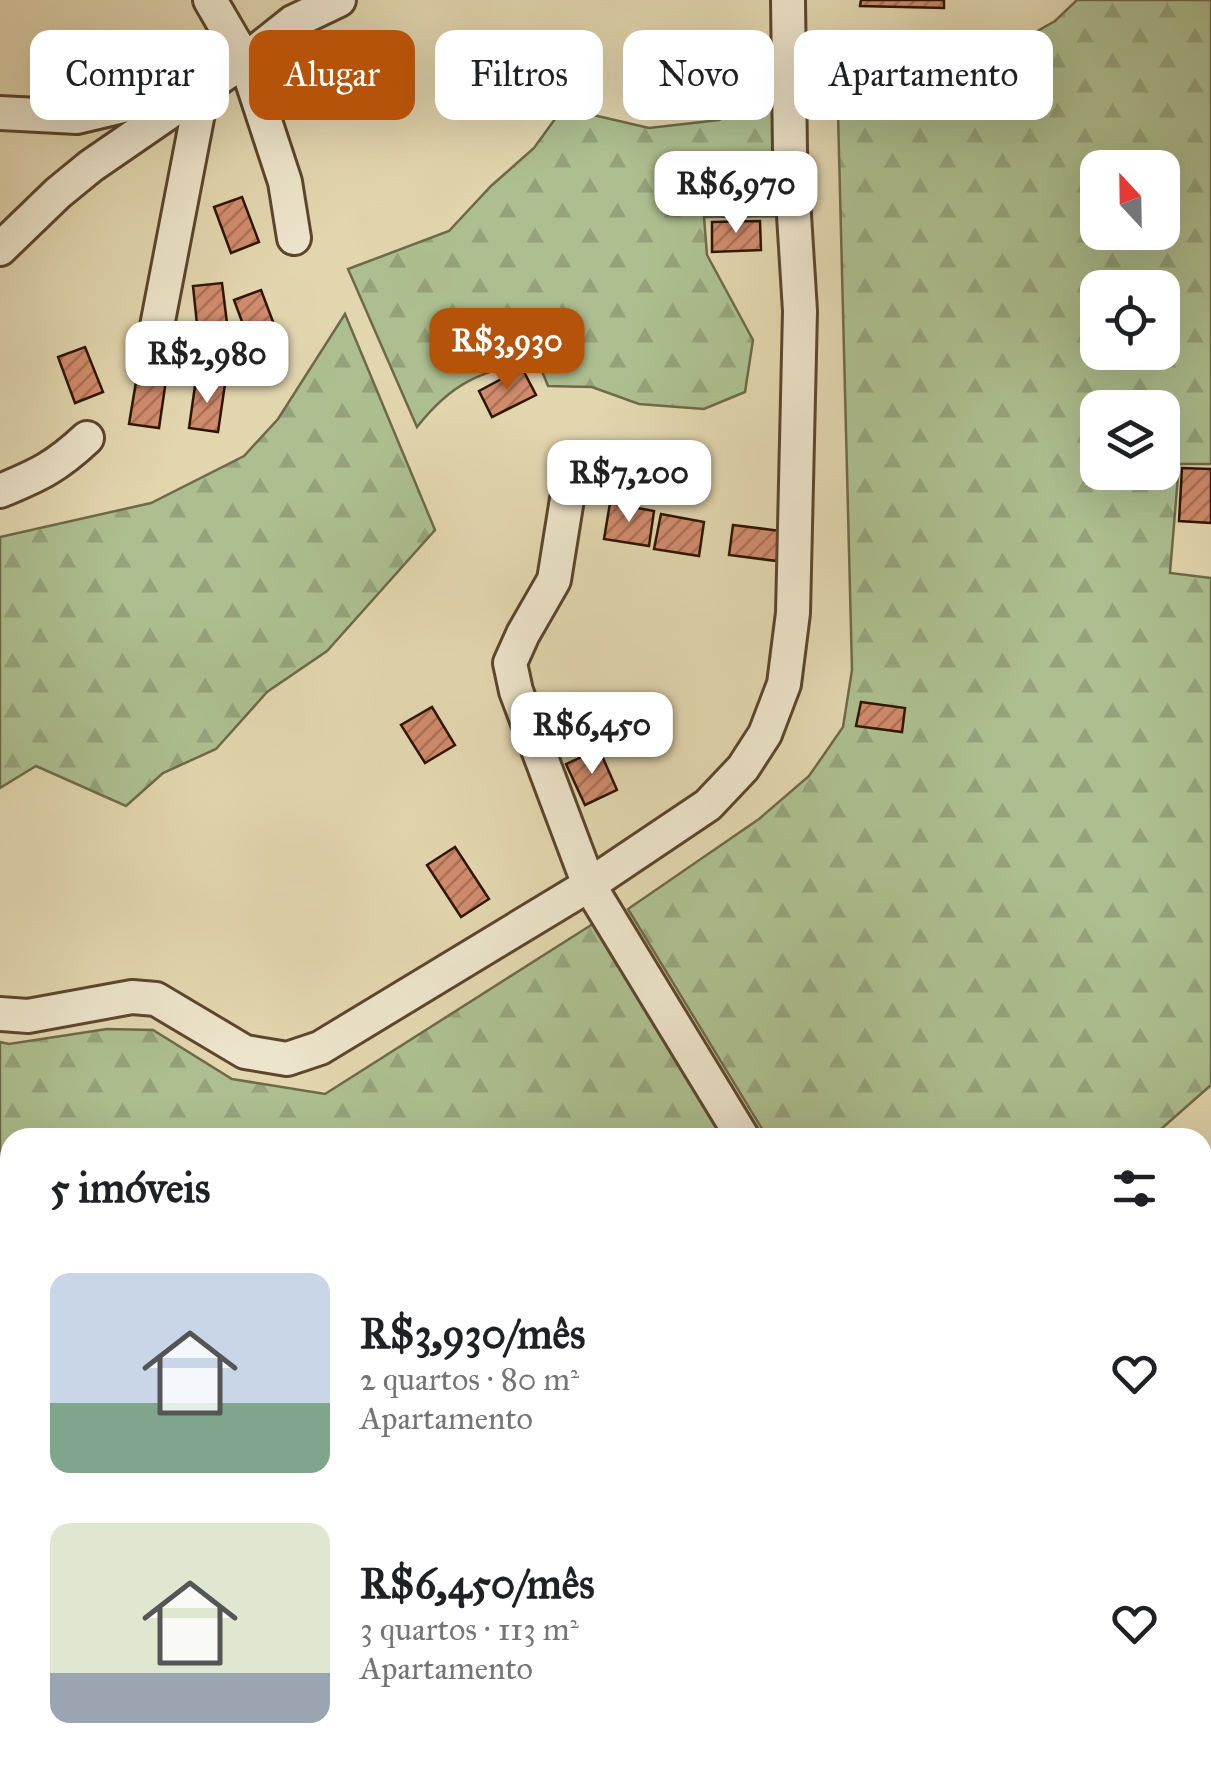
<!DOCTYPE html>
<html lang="pt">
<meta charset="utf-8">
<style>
body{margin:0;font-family:"IM FELL Great Primer",serif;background:#f2f2f2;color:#202124;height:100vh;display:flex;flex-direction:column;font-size:38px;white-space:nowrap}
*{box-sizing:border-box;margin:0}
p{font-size:32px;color:#757577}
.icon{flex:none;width:55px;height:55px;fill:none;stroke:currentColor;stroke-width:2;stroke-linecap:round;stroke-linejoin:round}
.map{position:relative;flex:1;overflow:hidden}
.side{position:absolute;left:0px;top:1128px;width:1212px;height:642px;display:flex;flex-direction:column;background:#fff;border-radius:30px 30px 0 0;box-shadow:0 10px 40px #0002}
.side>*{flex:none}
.banner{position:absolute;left:30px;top:30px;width:1152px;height:90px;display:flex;gap:20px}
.needle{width:65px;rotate:338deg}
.tools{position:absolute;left:1080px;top:150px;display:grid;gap:20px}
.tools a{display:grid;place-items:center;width:100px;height:100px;border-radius:20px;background:#fff;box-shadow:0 10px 40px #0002;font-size:50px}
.price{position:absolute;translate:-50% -85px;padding:0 22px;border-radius:20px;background:#fff;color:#222;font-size:32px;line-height:65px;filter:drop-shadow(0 2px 5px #0008)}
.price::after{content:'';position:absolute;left:50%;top:60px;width:30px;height:22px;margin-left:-15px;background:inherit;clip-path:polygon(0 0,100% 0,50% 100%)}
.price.current{background:#b45309;color:#fff}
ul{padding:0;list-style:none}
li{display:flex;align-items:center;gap:30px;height:250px;padding:0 50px}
li span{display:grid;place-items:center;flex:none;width:280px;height:200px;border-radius:20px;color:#555}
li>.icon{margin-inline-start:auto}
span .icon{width:120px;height:120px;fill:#fffc;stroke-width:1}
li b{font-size:42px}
h2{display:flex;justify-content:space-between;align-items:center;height:120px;padding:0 50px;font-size:42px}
.chip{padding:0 35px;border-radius:20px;background:#fff;box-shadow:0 10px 40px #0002;font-size:35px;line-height:90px}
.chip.current{background:#b45309;color:#fff}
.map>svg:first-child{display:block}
.forest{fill:url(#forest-firs);stroke:#6e6a48;stroke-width:2.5;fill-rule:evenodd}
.building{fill:url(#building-hatch);stroke:#2f1600;stroke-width:2.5}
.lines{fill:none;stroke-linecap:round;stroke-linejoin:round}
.street-casing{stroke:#5c462c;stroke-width:38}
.street{stroke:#ece4cb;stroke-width:32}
</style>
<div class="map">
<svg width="1211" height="1768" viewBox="0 0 1211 1768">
<defs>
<pattern id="forest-firs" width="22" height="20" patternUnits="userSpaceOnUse" patternTransform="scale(2.5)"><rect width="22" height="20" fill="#adbf90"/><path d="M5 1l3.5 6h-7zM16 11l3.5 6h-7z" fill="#95a37a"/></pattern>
<pattern id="building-hatch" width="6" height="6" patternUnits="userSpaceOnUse" patternTransform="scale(2.5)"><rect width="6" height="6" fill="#d08b6d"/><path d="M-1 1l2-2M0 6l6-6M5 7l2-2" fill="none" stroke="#a97157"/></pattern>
</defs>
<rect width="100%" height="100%" fill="#e2d6af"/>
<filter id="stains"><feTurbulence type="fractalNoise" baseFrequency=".002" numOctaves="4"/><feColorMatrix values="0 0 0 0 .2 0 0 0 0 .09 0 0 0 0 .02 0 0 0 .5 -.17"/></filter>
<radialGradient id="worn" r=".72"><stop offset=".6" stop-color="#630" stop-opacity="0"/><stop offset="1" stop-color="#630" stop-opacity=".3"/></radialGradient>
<!-- forest -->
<g class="forest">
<path d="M1077 0H1211V464H1179L1170 573 1211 578V1085L1152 1137H767L628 909 759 819 809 776 843 727 852 670 837 73 971 69 1055 21ZM1098 168H1162V232H1098ZM1098 288H1162V352H1098ZM1098 408H1162V472H1098Z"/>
<path d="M761 101 792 124 798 216 704 217 707 255 753 340 745 392 704 409 639 404 592 387 548 386 537 359C480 373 454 380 417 427L348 269 449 231 491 186 534 148 563 108 649 128 719 120Z"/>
<polygon points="345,314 435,530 327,651 267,692 216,749 163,773 126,806 36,766 0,788 0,537 151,503 244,456 278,419"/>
<polygon points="596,922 722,1137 10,1138 10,1760 854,1760 845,1768 0,1768 0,1042 9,1044 107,1029 153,1030 232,1079 325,1094"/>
</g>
<!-- building -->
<g class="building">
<polygon points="861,0 944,0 944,8 860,6"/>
<polygon points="242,197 259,242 231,253 214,207"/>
<polygon points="760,221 761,250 712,252 712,222"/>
<polygon points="222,283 228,331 198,334 193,286"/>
<polygon points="261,290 278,335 251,346 234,300"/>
<polygon points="85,347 103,392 75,403 58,357"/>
<polygon points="522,368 536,395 492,417 479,391"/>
<polygon points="137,376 166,380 159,428 129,424"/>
<polygon points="196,379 225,384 218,432 189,428"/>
<polygon points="1182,468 1211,469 1211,523 1179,521"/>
<polygon points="610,503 654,511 649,546 604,539"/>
<polygon points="661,514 704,522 699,556 654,549"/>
<polygon points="733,525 781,531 777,561 729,555"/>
<polygon points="861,702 905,708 902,732 856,726"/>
<polygon points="432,707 455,745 425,763 401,725"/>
<polygon points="599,749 617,790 585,805 566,764"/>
<polygon points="455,847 489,899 461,917 427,865"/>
<polygon points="1211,1544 1211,1581 1202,1583 1202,1545"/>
<polygon points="1211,1637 1211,1675 1202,1676 1202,1638"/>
<polygon points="1211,1723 1211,1761 1183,1766 1182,1760 1202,1760 1202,1725"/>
<polygon points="955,1760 1020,1760 1021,1768 956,1768"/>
<polygon points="1039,1760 1078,1760 1078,1768 1038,1768"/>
</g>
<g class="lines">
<!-- street casing -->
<g class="street-casing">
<g id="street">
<polyline points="210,0 245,60 285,182 294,238"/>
<polyline points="0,113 77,117 203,87 153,347"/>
<polyline points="0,249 58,193 91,166 245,60 293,22 339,0"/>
<path d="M0 491C39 475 56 467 87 438"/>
<polyline points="567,499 554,580 523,634 510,663 516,691 589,885 743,1138"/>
<polyline points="0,1014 28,1016 132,997 156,999 245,1052 287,1059 320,1048 589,885 708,805 743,768 765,734 784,684 793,613 800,311 790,151 788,0"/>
<polyline points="1202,1531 1211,1529"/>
<polyline points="1202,1716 1211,1715"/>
</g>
</g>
<!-- street -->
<use href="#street" class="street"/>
</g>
<rect width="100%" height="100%" filter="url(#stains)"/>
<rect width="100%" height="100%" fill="url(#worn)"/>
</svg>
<div class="tools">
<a><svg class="needle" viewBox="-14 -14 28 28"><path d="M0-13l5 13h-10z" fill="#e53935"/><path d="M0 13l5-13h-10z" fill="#757577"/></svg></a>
<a><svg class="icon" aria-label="locate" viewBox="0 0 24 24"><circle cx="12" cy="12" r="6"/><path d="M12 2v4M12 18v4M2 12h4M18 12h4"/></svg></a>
<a><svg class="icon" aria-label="layers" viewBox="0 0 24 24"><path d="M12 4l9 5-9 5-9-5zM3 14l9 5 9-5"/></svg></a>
</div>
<b class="price" style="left:736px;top:236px">R$6,970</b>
<b class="price current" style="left:507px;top:393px">R$3,930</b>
<b class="price" style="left:207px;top:406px">R$2,980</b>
<b class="price" style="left:629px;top:525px">R$7,200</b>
<b class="price" style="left:592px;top:777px">R$6,450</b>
<div class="banner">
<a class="chip">Comprar</a>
<a class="chip current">Alugar</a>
<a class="chip">Filtros</a>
<a class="chip">Novo</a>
<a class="chip">Apartamento</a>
</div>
<section class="side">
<h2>5 imóveis<svg class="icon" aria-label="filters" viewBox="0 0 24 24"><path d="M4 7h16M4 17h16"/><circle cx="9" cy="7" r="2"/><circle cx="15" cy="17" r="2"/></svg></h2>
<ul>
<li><span style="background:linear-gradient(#c9d6e8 65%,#7fa58c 0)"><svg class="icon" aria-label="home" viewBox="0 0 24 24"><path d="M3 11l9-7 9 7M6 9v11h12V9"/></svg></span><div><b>R$3,930/mês</b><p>2 quartos · 80 m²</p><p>Apartamento</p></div><svg class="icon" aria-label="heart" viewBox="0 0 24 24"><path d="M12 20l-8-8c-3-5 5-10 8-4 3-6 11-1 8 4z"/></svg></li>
<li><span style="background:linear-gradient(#dfe7d0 75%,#9aa5b1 0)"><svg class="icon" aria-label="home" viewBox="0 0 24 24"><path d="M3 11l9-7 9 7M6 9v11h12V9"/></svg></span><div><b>R$6,450/mês</b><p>3 quartos · 113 m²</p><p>Apartamento</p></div><svg class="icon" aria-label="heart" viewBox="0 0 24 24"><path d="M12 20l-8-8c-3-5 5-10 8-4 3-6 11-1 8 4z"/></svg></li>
</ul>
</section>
</div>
